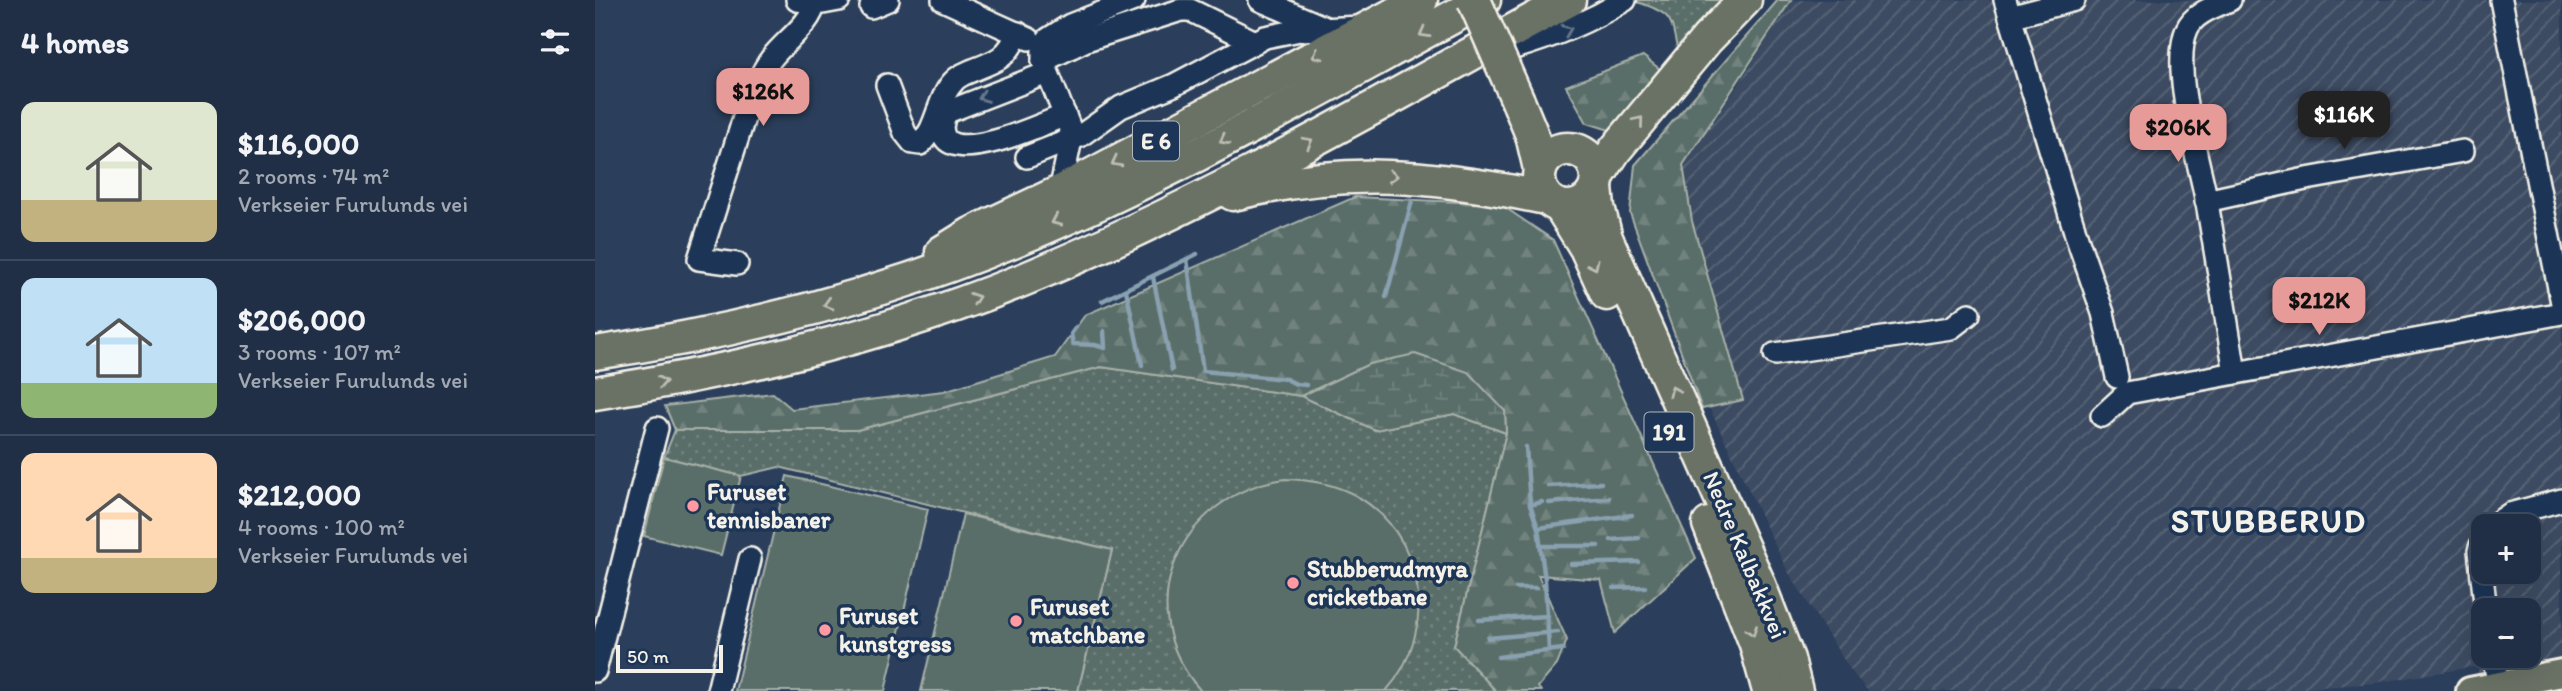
<!DOCTYPE html>
<meta charset="utf-8">
<style>
body{margin:0;font-family:Itim,sans-serif;background:#2d3b50;color:#f1f3f6;height:100vh;display:flex;flex-direction:column;font-size:26px;white-space:nowrap}
*{box-sizing:border-box;margin:0}
p{font-size:23px;color:#a2a9b3}
.icon{flex:none;width:38px;height:38px;fill:none;stroke:currentColor;stroke-width:2;stroke-linecap:round;stroke-linejoin:round}
.map{position:relative;flex:1;overflow:hidden}
.sheet{display:flex;flex-direction:column;background:#202f45;width:595px}
.sheet>*{flex:none}
.buttons{position:absolute;left:1876px;top:514px;display:grid;gap:14px}
.buttons a{display:grid;place-items:center;width:70px;height:70px;border-radius:14px;background:#202f45;box-shadow:0 7px 28px #0002,0 0 0 2px #3d4a5e;font-size:35px}
.scale{position:absolute;left:21px;bottom:18px;width:107px;box-sizing:border-box;padding-left:7px;border:4px solid #f4f1e8;border-top:0;font-size:19px;line-height:24px;white-space:nowrap;color:#f4f1e8;-webkit-text-stroke:5px #1d3557;paint-order:stroke}
.price{position:absolute;translate:-50% -60px;padding:0 16px;border-radius:14px;background:#e69b98;color:#111;font-size:23px;line-height:46px;filter:drop-shadow(0 2px 4px #0008)}
.price::after{content:'';position:absolute;left:50%;top:42px;width:21px;height:16px;margin-left:-10px;background:inherit;clip-path:polygon(0 0,100% 0,50% 100%)}
.price.current{background:#222;color:#fff}
ul{padding:0;list-style:none}
li{display:flex;align-items:center;gap:21px;height:175px;padding:0 21px}
li+li{border-top:2px solid #3d4a5e}
li span{display:grid;place-items:center;flex:none;width:196px;height:140px;border-radius:14px;color:#555}
li>.icon{margin-inline-start:auto}
span .icon{width:84px;height:84px;fill:#fffc;stroke-width:1}
li b{font-size:30px}
h2{display:flex;justify-content:space-between;align-items:center;height:84px;padding:0 21px;font-size:30px}
main{display:flex;flex:1;min-height:0}
.map>svg:first-child{display:block}
.industrial{fill:url(#industrial-furrows);fill-rule:evenodd}
.grass{fill:url(#grass-dots);stroke:#a7b0a8;stroke-width:2}
.forest{fill:url(#forest-firs);stroke:#a7b0a8;stroke-width:2}
.wetland{fill:url(#wetland-marsh);stroke:#a7b0a8;stroke-width:2}
.garden{fill:#5a6e69;stroke:#a7b0a8;stroke-width:2}
.lines{fill:none;stroke-linecap:round;stroke-linejoin:round}
.stream{stroke:#89a1b0;stroke-width:4.5}
.minor-casing{stroke:#f4f1e8;stroke-width:26}
.major-casing{stroke:#f4f1e8;stroke-width:32}
.highway-casing{stroke:#f4f1e8;stroke-width:37}
.minor{stroke:#1d3557;stroke-width:21}
.major{stroke:#6b7165;stroke-width:26}
.highway{stroke:#6b7165;stroke-width:32}
.highway-bridge-casing{stroke:#f4f1e8;stroke-width:37;stroke-linecap:butt}
.highway-bridge{stroke:#6b7165;stroke-width:32}
.oneway{stroke:#68778a}
.oneway2{stroke:#bdbeb4}
.poi-dot{fill:#ff9aa2;stroke:#1d3557;stroke-width:2.5}
.labels{text-anchor:middle;stroke-width:7;stroke-linejoin:round;paint-order:stroke}
.shield{fill:#1d3557;stroke:#b4b9bc;stroke-width:2}
.shield-label{font-size:23px;font-weight:bold;fill:#f4f1e8}
.poi-label{font-size:24px;font-weight:bold;fill:#f4f1e8;stroke:#1d3557;text-anchor:start}
.street-label{font-size:24px;fill:#f4f1e8;stroke:#1d3557}
.district-label{font-size:32px;font-weight:bold;letter-spacing:2px;fill:#f4f1e8;stroke:#1d3557}
</style>
<main>
<section class="sheet">
<h2>4 homes<svg class="icon" aria-label="filters" viewBox="0 0 24 24"><path d="M4 7h16M4 17h16"/><circle cx="9" cy="7" r="2"/><circle cx="15" cy="17" r="2"/></svg></h2>
<ul>
<li><span style="background:linear-gradient(#dfe7d0 70%,#c2b280 0)"><svg class="icon" aria-label="home" viewBox="0 0 24 24"><path d="M3 11l9-7 9 7M6 9v11h12V9"/></svg></span><div><b>$116,000</b><p>2 rooms · 74 m²</p><p>Verkseier Furulunds vei</p></div></li>
<li><span style="background:linear-gradient(#bfe0f5 75%,#8fb573 0)"><svg class="icon" aria-label="home" viewBox="0 0 24 24"><path d="M3 11l9-7 9 7M6 9v11h12V9"/></svg></span><div><b>$206,000</b><p>3 rooms · 107 m²</p><p>Verkseier Furulunds vei</p></div></li>
<li><span style="background:linear-gradient(#ffd9b3 75%,#c2b280 0)"><svg class="icon" aria-label="home" viewBox="0 0 24 24"><path d="M3 11l9-7 9 7M6 9v11h12V9"/></svg></span><div><b>$212,000</b><p>4 rooms · 100 m²</p><p>Verkseier Furulunds vei</p></div></li>
</ul>
</section>
<div class="map">
<svg width="1967" height="691" viewBox="0 0 1967 691">
<defs>
<pattern id="industrial-furrows" width="10" height="10" patternUnits="userSpaceOnUse" patternTransform="scale(1.75)"><rect width="10" height="10" fill="#3c4c62"/><path d="M-1 1l2-2M0 10L10 0M9 11l2-2" fill="none" stroke="#596678"/></pattern>
<pattern id="grass-dots" width="8" height="8" patternUnits="userSpaceOnUse" patternTransform="scale(1.75)"><rect width="8" height="8" fill="#5a6e69"/><path d="M2 2h.1M6 6h.1" fill="none" stroke="#72837e" stroke-width="1.8" stroke-linecap="round"/></pattern>
<pattern id="forest-firs" width="22" height="20" patternUnits="userSpaceOnUse" patternTransform="scale(1.75)"><rect width="22" height="20" fill="#5a6e69"/><path d="M5 1l3.5 6h-7zM16 11l3.5 6h-7z" fill="#72837e"/></pattern>
<pattern id="wetland-marsh" width="20" height="14" patternUnits="userSpaceOnUse" patternTransform="scale(1.75)"><rect width="20" height="14" fill="#5a6e69"/><path d="M1 5h8M5 5V1M11 12h8M15 12V8" fill="none" stroke="#72837e"/></pattern>
</defs>
<rect width="100%" height="100%" fill="#2b3f5c"/>
<filter id="ink" filterUnits="userSpaceOnUse"><feTurbulence type="fractalNoise" baseFrequency=".0143" numOctaves="2"/><feDisplacementMap in="SourceGraphic" scale="14" xChannelSelector="R" yChannelSelector="G"/><feConvolveMatrix kernelMatrix="1 2 1 2 8 2 1 2 1" color-interpolation-filters="sRGB"/></filter>
<g filter="url(#ink)">
<!-- industrial -->
<path class="industrial" d="M1200 0H1967V690L1880 691 1884 666 1779 683 1678 691H1273L1256 671 1192 570 1114 407 1147 399 1097 221 1088 165 1142 87 1193 6ZM1888 527H1934V572H1888ZM1888 611H1934V656H1888Z"/>
<!-- grass -->
<g class="grass">
<path d="M1045 0H1143L1086 62C1073 24 1087 16 1042 2Z"/>
<polygon points="506,367 706,396 780,430 859,414 911,433 859,646 901,691 483,691 517,550 184,467 146,476 69,457 80,430 262,430"/>
</g>
<!-- forest -->
<g class="forest">
<polygon points="1183,0 1196,0 1088,165 1097,221 1148,400 1107,409 1035,213 1040,165"/>
<polygon points="1048,56 1071,74 1021,132 992,123 971,86"/>
<polygon points="760,197 905,204 958,240 1101,558 1020,633 1006,580 943,575 972,640 962,665 943,687 946,691 901,691 859,646 911,433 910,411 774,364 706,396 506,367 262,430 80,430 70,406 178,393 197,409 349,391 460,357 490,315"/>
</g>
<!-- wetland -->
<polygon class="wetland" points="820,354 873,372 910,411 911,433 859,414 780,430 706,396 774,364"/>
<!-- garden -->
<g class="garden">
<polygon points="69,457 146,476 126,555 49,536"/>
<polygon points="192,476 333,509 290,691 140,691"/>
<path d="M690 479C714 480 736 483 758 494 830 532 845 631 791 691H606C532 609 585 493 690 479Z"/>
<polygon points="368,514 517,550 483,691 326,691"/>
</g>
<g class="lines">
<!-- stream -->
<g class="stream">
<polyline points="592,259 608,371 691,379 701,384 711,385"/>
<polyline points="558,277 577,370"/>
<polyline points="531,290 547,365"/>
<polyline points="791,297 817,201"/>
<polyline points="507,301 602,254"/>
<polyline points="481,327 476,334 478,344 500,345 510,348 509,331"/>
<polyline points="931,447 935,505 943,528 950,580 954,650"/>
<polyline points="953,486 1006,483"/>
<polyline points="954,503 1014,498"/>
<polyline points="935,505 947,502"/>
<polyline points="943,528 1037,515"/>
<polyline points="1016,540 1044,538"/>
<polyline points="945,546 1003,546"/>
<polyline points="976,564 1043,562"/>
<polyline points="921,588 941,588"/>
<polyline points="1019,588 1050,587"/>
<polyline points="884,620 953,616"/>
<polyline points="893,638 963,632"/>
<polyline points="903,657 968,649"/>
</g>
<!-- minor casing -->
<g class="minor-casing">
<g id="minor">
<polyline points="202,0 228,3 244,0"/>
<polyline points="348,0 434,39"/>
<polyline points="665,0 728,27"/>
<polyline points="1410,0 1482,238 1508,313 1522,377"/>
<path d="M1635 0C1619 7 1599 13 1592 29 1575 68 1604 160 1612 203 1622 260 1631 317 1640 373"/>
<polyline points="1906,0 1967,303"/>
<polyline points="276,7 293,0"/>
<polyline points="1415,17 1479,0"/>
<path d="M892 55C941 44 987 26 1030 0"/>
<polyline points="448,61 491,40 586,10 595,10 660,42"/>
<path d="M452 73 352 112C347 120 345 129 350 138 366 162 448 124 470 115"/>
<path d="M292 85 310 133 318 143 325 144C343 128 342 98 359 81 364 75 372 73 378 70 402 61 412 58 423 33"/>
<polyline points="432,157 485,136 526,107 579,85 670,37 705,30 766,27"/>
<polyline points="465,192 476,139 476,131 448,61 448,46 453,39 475,25 539,0"/>
<polyline points="1611,201 1706,180 1868,151"/>
<path d="M142 264 104 259 155 99C161 85 167 71 176 59 189 41 216 25 220 2"/>
<polyline points="1180,354 1356,328 1374,314"/>
<polyline points="1507,416 1532,393 1967,313"/>
<polyline points="1896,527 1915,514 1967,500"/>
<polyline points="1888,540 1884,551 1891,611"/>
<polyline points="1898,656 1904,686"/>
<polyline points="0,671 62,428"/>
<polyline points="123,691 155,559"/>
</g>
</g>
<!-- major casing -->
<g class="major-casing">
<polyline id="major" points="1875,691 1967,673"/>
</g>
<!-- highway casing -->
<g class="highway-casing">
<g id="highway">
<polyline points="923,101 937,135 945,169"/>
<circle cx="973" cy="178" r="29"/>
<polyline points="1003,176 1020,150 1112,39 1150,0"/>
<polyline points="1001,188 1003,207 1011,238 1163,582 1193,659 1201,691"/>
<path d="M638 194C753 166 837 175 951 198"/>
<polyline points="965,206 991,248 1012,294"/>
<polyline points="347,252 376,234 465,192 826,0"/>
<path d="M0 353C143 332 284 296 418 241 581 174 734 83 889 0"/>
<path d="M0 393C147 370 293 335 430 279 619 201 796 97 974 0"/>
<polyline points="1114,524 1161,644 1174,691"/>
</g>
</g>
<!-- minor -->
<use href="#minor" class="minor"/>
<!-- major -->
<use href="#major" class="major"/>
<!-- highway -->
<use href="#highway" class="highway"/>
<!-- highway-bridge casing -->
<g class="highway-bridge-casing">
<polyline id="highway-bridge" points="879,0 923,101"/>
</g>
<!-- highway-bridge -->
<use href="#highway-bridge" class="highway-bridge"/>
</g>
<!-- one-way arrows -->
<defs><path id="oneway-chevron" d="M-2-3.5L2.5 0L-2 3.5" fill="none" stroke-width="1.6" stroke-linecap="round" stroke-linejoin="round" transform="scale(1.75)"/></defs>
<g class="oneway">
<use href="#oneway-chevron" transform="translate(972 30) rotate(-21)"/>
<use href="#oneway-chevron" transform="translate(388 97) rotate(159)"/>
</g>
<g class="oneway2">
<use href="#oneway-chevron" transform="translate(829 33) rotate(151)"/>
<use href="#oneway-chevron" transform="translate(722 55) rotate(152)"/>
<use href="#oneway-chevron" transform="translate(1044 121) rotate(-50)"/>
<use href="#oneway-chevron" transform="translate(629 140) rotate(152)"/>
<use href="#oneway-chevron" transform="translate(713 142) rotate(-28)"/>
<use href="#oneway-chevron" transform="translate(521 162) rotate(152)"/>
<use href="#oneway-chevron" transform="translate(798 176) rotate(2)"/>
<use href="#oneway-chevron" transform="translate(461 221) rotate(156)"/>
<use href="#oneway-chevron" transform="translate(999 265) rotate(65)"/>
<use href="#oneway-chevron" transform="translate(380 298) rotate(-19)"/>
<use href="#oneway-chevron" transform="translate(233 304) rotate(164)"/>
<use href="#oneway-chevron" transform="translate(67 382) rotate(-10)"/>
<use href="#oneway-chevron" transform="translate(1079 391) rotate(-114)"/>
<use href="#oneway-chevron" transform="translate(1157 631) rotate(70)"/>
</g>
</g>
<!-- markers -->
<g class="poi-dot">
<circle cx="98" cy="506" r="7"/>
<circle cx="698" cy="583" r="7"/>
<circle cx="421" cy="621" r="7"/>
<circle cx="230" cy="630" r="7"/>
</g>
<g class="labels">
<!-- shield labels -->
<g class="shield">
<rect x="538" y="121.5" width="46" height="39" rx="5"/>
<rect x="1049.5" y="412.5" width="49" height="39" rx="5"/>
</g>
<g class="shield-label">
<text x="561" y="149">E 6</text>
<text x="1074" y="440">191</text>
</g>
<!-- poi labels -->
<g class="poi-label">
<text x="112" y="500">Furuset<tspan x="112" dy="28">tennisbaner</tspan></text>
<text x="712" y="577">Stubberudmyra<tspan x="712" dy="28">cricketbane</tspan></text>
<text x="435" y="615">Furuset<tspan x="435" dy="28">matchbane</tspan></text>
<text x="244" y="624">Furuset<tspan x="244" dy="28">kunstgress</tspan></text>
</g>
<!-- street labels -->
<g class="street-label">
<text transform="translate(1150 555) rotate(67)" y="8">Nedre Kalbakkvei</text>
</g>
<!-- district labels -->
<g class="district-label">
<text x="1674" y="532">STUBBERUD</text>
</g>
</g>
</svg>
<div class="buttons">
<a>+</a>
<a>−</a>
</div>
<div class="scale">50 m</div>
<b class="price" style="left:168px;top:128px">$126K</b>
<b class="price current" style="left:1749px;top:151px">$116K</b>
<b class="price" style="left:1583px;top:164px">$206K</b>
<b class="price" style="left:1724px;top:337px">$212K</b>
</div>
</main>
